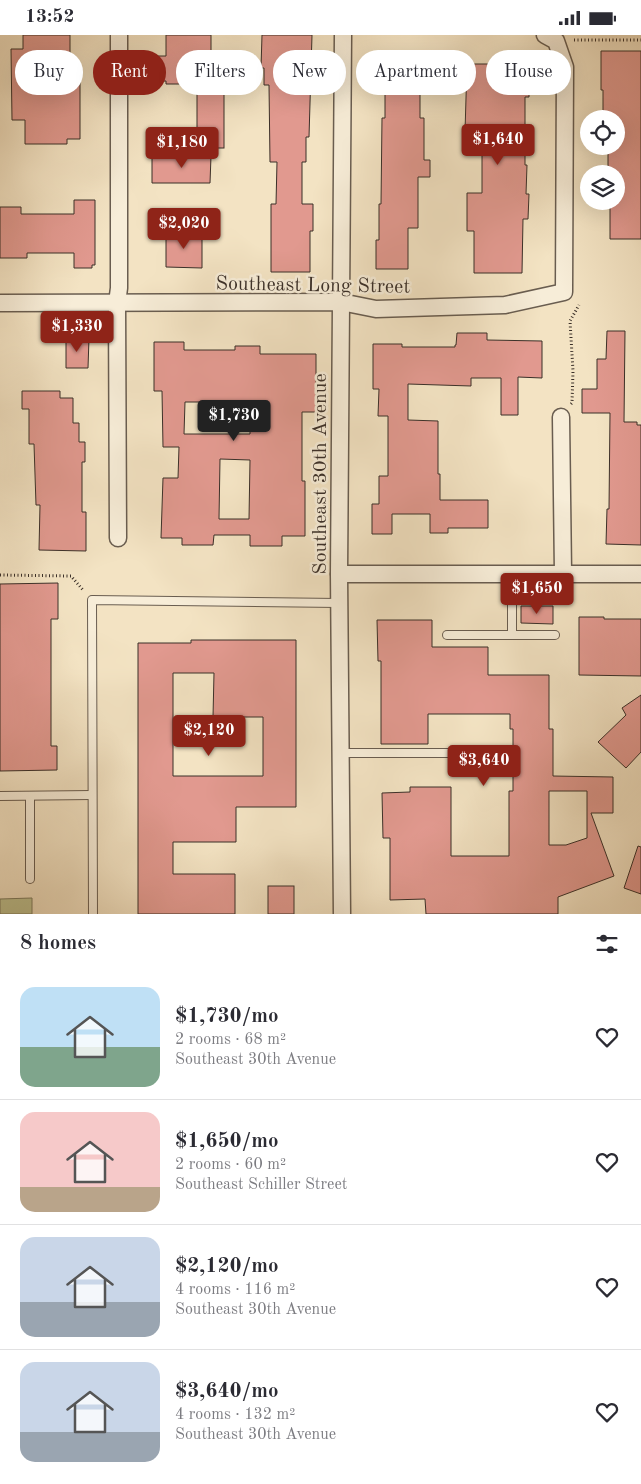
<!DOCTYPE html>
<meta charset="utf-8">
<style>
body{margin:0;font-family:"Old Standard TT",serif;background:#f2f2f3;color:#2b2b33;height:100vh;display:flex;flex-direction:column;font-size:19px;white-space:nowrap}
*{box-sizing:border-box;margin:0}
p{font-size:16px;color:#7c7c81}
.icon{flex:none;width:28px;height:28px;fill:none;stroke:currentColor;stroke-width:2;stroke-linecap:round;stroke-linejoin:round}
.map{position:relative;height:879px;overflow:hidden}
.panel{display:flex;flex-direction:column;background:#fff;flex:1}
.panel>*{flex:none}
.banner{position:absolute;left:15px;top:15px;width:611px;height:45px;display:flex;gap:10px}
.fabs{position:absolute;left:580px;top:75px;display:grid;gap:10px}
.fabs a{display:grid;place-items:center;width:45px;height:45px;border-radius:50%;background:#fff;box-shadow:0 5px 20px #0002;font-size:25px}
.price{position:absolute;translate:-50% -42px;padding:0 11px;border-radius:5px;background:#8f2418;color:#fff;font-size:16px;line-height:32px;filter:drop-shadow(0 1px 2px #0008)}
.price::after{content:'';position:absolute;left:50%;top:30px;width:15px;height:11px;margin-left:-8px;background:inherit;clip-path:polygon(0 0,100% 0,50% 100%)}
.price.current{background:#222;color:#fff}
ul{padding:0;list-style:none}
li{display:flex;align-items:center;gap:15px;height:125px;padding:0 20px}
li+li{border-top:1px solid #e1e1e2}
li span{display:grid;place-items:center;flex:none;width:140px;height:100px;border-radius:15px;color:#555}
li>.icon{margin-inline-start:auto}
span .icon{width:60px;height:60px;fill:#fffc;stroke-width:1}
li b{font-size:21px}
h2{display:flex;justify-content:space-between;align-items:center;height:60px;padding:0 20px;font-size:21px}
.pill{padding:0 18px;border-radius:22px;background:#fff;box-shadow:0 5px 20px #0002;font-size:18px;line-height:45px}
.pill.current{background:#8f2418;color:#fff}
.status{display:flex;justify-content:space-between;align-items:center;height:35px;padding:0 25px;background:#fff;direction:ltr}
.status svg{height:14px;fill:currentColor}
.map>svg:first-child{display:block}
.green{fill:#bec392;stroke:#7c7a5e}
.building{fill:#e1998f;stroke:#3b3029;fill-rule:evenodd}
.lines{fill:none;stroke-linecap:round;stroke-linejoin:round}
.lane-casing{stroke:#695d50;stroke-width:10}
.street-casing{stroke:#695d50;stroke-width:19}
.path{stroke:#3b3029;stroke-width:3;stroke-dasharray:1 2.5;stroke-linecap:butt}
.lane{stroke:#f7edd8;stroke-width:8}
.street{stroke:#f7edd8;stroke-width:16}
.labels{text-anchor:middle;stroke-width:5;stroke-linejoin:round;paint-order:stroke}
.street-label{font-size:20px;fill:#3b3029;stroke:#f7edd8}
</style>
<div class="status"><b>13:52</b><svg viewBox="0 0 49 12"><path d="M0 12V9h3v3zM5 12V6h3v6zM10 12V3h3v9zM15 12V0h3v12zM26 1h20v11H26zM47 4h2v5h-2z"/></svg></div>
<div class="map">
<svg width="641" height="879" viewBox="0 0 641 879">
<rect width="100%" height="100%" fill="#f3e3c3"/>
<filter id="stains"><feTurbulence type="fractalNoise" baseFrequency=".004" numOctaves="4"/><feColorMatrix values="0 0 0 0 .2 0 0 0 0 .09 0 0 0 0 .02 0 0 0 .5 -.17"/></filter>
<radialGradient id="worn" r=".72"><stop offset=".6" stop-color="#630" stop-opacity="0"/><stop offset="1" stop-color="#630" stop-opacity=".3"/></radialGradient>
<!-- green -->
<polygon class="green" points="32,863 32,879 0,879 0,864"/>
<!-- building -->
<g class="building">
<polygon points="23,0 70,0 70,39 80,39 80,104 67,104 67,109 25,109 25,85 12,85 11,14 23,14"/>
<polygon points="166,0 211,0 211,49 166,49 166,46 152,46 152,21 166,21"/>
<polygon points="262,0 312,0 309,102 306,102 306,127 302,127 302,169 313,169 313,196 310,196 310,237 271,237 271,169 276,169 277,127 270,127 269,50 264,50 264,33 261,33"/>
<polygon points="601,16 641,16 641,204 610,204 610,166 616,166 616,139 608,139 608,113 616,113 616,84 603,84 603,55 601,55"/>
<polygon points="467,29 508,29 507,37 529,38 529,62 525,62 525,130 527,130 526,159 529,159 528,184 523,184 522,238 474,238 474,196 467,196 467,158 482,158 482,98 465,97"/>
<polygon points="383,33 420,33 420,83 424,83 424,125 430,125 430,142 418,142 418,193 408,193 408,234 376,234 376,205 379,205 379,169 381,169 382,83 385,83 385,48 383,48"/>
<rect x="197" y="55" width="27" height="58"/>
<polygon points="166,120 211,121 210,148 152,148 152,123 166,123"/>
<polygon points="74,165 95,165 95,230 92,230 92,233 74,233 74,218 27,218 27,223 0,223 0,172 21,172 21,179 74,179"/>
<polygon points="166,197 202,198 202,233 166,232"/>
<polygon points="607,296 625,296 624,387 637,387 637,390 641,390 641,510 606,509 607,474 609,474 610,378 582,378 582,354 597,354 597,324 606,324"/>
<polygon points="457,298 487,298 487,305 542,306 542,343 518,342 518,380 501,380 501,343 471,343 471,351 408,349 408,385 438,386 438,439 440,439 440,465 488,465 488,493 448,493 448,498 430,498 430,479 392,479 392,499 372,499 372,469 379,469 379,441 388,441 388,381 378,381 379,354 373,354 373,309 402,309 402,312 455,312 455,310 456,310"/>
<polygon points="66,303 89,303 88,333 66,333"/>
<path d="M154 307H184V315H235V311H260V319H316V377H302V446H305V501H282V511H250V500H214L213 510H182V503H161L163 443H178L179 412H163L162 356H154ZM185 367H249L250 369V399H184ZM220 424 250 425 249 484H219Z"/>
<polygon points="22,356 60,356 60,363 73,363 73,388 79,388 79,407 85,407 85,427 82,427 82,477 86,477 86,516 39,515 40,470 36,470 34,409 29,409 29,374 22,374"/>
<polygon points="58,548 58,584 51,584 51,711 57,711 57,735 0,736 0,549"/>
<polygon points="521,571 553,571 553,589 521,588"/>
<polygon points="579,582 604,582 604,584 641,584 641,641 579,640"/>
<path d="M377 585H432V612H488V640H549V694H553V741L613 742V778H591L614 841 558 862V879H426L425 864 390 865V803H383L382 758 410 757V752H451V821H509V756H513V694H510V679H428V709H381V626H378ZM549 756H587V803L566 810H549Z"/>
<path d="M191 605H296V772H236V807H173V839H235V879H138V608H191ZM173 638H214L213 682H263V741H173Z"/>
<polygon points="641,660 641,717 626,733 598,707 626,680 622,673"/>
<polygon points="638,811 641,812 641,859 624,853"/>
<rect x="268" y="851" width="26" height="28"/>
</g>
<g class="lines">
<!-- lane casing -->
<g class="lane-casing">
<g id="lane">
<polyline points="512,539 512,600"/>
<polyline points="447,600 555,600"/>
<polyline points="341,718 464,718"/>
<polyline points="0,761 92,760"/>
<polyline points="30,761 30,844"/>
<polyline points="93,879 92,565 339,568"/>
</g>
</g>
<!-- street casing -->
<g class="street-casing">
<g id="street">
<polyline points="0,268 341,267 376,274 505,270 564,257 565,32 556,6 545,0"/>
<polyline points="561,382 563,538"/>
<polyline points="118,503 117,268 119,253 119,0"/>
<polyline points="339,539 641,539"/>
<polyline points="342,879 339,539 343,0"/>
</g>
</g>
<!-- path -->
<g class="path">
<polyline points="574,5 641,5"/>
<polyline points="571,369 572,368 573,336 570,286 579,270"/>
<polyline points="0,540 71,541 83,555"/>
</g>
<!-- lane -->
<use href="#lane" class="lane"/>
<!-- street -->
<use href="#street" class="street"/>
</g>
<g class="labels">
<!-- street labels -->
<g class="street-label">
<text transform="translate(313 249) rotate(1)" y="7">Southeast Long Street</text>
<text transform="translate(319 439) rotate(-90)" y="7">Southeast 30th Avenue</text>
</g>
</g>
<rect width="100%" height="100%" filter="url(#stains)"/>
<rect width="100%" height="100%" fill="url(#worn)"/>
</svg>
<div class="fabs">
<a><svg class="icon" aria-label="locate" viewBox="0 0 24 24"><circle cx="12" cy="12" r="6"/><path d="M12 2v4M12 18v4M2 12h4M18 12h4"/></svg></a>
<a><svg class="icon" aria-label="layers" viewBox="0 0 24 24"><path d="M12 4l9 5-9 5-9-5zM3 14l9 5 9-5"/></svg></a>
</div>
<b class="price" style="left:498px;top:131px">$1,640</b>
<b class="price" style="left:182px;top:134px">$1,180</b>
<b class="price" style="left:184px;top:215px">$2,020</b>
<b class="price" style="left:77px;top:318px">$1,330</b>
<b class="price current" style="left:234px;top:407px">$1,730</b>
<b class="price" style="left:537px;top:580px">$1,650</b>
<b class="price" style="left:209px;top:722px">$2,120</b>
<b class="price" style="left:484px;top:752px">$3,640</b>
<div class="banner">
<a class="pill">Buy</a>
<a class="pill current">Rent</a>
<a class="pill">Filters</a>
<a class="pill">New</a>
<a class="pill">Apartment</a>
<a class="pill">House</a>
</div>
</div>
<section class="panel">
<h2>8 homes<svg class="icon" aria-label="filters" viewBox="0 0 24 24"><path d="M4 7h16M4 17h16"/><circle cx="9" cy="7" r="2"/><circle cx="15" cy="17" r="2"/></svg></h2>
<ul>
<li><span style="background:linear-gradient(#bfe0f5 60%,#7fa58c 0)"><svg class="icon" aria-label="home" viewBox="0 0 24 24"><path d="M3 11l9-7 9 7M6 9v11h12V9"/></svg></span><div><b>$1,730/mo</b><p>2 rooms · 68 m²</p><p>Southeast 30th Avenue</p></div><svg class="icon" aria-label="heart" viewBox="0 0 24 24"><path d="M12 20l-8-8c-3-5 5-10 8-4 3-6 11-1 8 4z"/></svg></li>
<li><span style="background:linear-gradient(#f6c9c9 75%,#b9a48a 0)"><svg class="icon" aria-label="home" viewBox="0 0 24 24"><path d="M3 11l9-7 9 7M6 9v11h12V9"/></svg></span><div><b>$1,650/mo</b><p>2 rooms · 60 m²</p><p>Southeast Schiller Street</p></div><svg class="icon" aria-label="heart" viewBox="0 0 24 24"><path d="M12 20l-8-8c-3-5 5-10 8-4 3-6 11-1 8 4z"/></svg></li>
<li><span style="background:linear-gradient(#c9d6e8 65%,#9aa5b1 0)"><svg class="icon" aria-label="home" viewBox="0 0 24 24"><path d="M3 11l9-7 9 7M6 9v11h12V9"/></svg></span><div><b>$2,120/mo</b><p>4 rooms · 116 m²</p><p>Southeast 30th Avenue</p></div><svg class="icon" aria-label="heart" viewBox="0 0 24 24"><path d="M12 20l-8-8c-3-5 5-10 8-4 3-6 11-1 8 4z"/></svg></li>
<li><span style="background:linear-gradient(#c9d6e8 70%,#9aa5b1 0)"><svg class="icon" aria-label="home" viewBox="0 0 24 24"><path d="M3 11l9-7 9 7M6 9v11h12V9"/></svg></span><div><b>$3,640/mo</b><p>4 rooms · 132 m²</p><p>Southeast 30th Avenue</p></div><svg class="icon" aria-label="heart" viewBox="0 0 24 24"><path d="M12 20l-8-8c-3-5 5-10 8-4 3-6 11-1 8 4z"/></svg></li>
</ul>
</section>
